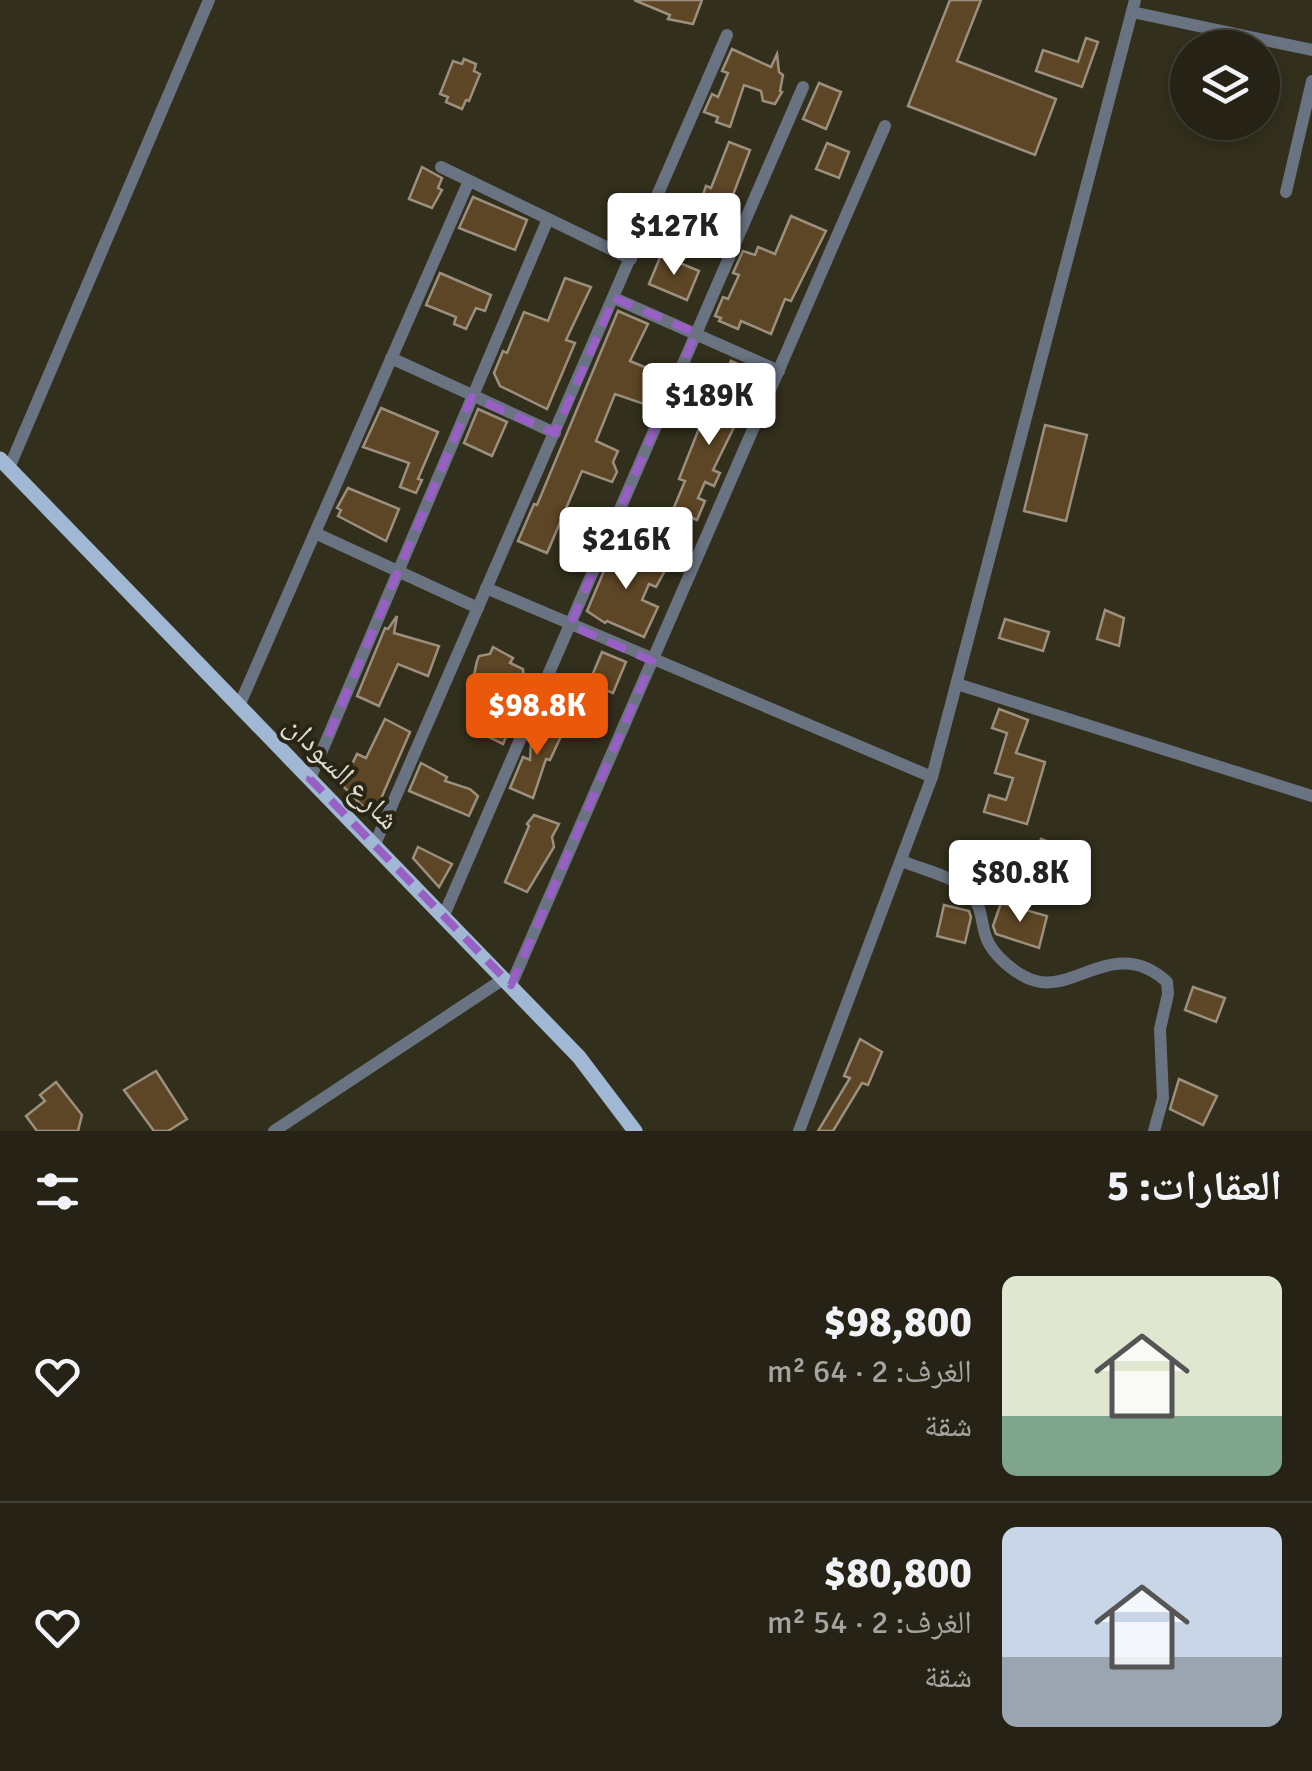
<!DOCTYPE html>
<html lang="ar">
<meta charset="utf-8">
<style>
body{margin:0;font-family:Signika,"Noto Naskh Arabic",sans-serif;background:#2e2b1f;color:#f1f3f6;direction:rtl;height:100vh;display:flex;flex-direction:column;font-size:38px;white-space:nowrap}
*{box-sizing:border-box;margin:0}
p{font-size:32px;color:#a4a4a1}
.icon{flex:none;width:55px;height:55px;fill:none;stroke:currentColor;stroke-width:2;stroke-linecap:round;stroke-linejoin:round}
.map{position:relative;height:1131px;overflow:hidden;direction:ltr}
.sheet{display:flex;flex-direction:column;background:#262316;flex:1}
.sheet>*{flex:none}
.controls{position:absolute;left:1170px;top:30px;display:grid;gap:20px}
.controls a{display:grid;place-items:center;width:110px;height:110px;border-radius:50%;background:#262316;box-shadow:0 5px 15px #0003,0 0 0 2px #424035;font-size:50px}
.price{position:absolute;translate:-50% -85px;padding:0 22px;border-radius:10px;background:#fff;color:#222;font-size:32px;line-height:65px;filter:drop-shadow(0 2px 5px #0008)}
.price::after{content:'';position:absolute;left:50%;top:60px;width:30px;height:22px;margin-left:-15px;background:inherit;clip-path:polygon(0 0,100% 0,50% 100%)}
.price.active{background:#ea580c;color:#fff}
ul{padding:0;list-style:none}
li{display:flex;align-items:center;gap:30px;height:250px;padding:0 30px}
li+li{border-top:2px solid #424035}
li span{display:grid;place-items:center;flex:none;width:280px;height:200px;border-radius:15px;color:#555}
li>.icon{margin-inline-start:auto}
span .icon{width:120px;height:120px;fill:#fffc;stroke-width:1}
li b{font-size:42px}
h2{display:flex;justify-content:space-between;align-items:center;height:120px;padding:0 30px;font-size:42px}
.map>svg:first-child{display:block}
.building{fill:#5d4626;stroke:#9c8f7d;stroke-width:2.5}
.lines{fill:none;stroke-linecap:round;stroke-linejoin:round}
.minor{stroke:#697381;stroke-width:12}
.major{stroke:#a1b8d4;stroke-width:15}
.marked{fill:none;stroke:#9860c4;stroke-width:8;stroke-dasharray:20 12;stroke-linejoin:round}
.labels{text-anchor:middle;stroke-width:8;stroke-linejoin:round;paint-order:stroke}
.street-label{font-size:30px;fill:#dddbd0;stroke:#282514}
</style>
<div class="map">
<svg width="1312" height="1131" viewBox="0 0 1312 1131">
<rect width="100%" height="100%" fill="#322f1d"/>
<!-- building -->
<g class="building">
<polygon points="634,0 702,0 693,24 668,19 670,15"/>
<polygon points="950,0 981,0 957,61 1056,99 1035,155 908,106"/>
<polygon points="1086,38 1098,42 1082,87 1036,71 1043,50 1078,62"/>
<polygon points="732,49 771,67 777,54 779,72 783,75 780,91 782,92 775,104 763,101 761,91 744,85 730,127 716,122 718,117 704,112 712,94 718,97 728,73 722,71"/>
<polygon points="464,59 476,64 474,71 480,74 469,101 466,100 462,109 446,102 448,97 440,94 453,61 462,64"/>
<polygon points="819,83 841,92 826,129 803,119"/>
<polygon points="729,142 750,150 724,219 698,209 706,186 711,188"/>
<polygon points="827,143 849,152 839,178 816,169"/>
<polygon points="422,167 442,178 438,188 442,190 432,208 409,199"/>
<polygon points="473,197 527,220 515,250 459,228"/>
<polygon points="791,216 826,231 791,301 785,299 771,334 741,321 738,329 719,321 721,318 715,316 723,297 728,299 739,275 733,273 743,251 755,255 758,247 775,254"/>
<polygon points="661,255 699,271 687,300 649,284"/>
<polygon points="440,273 491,295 485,311 476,308 466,329 454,324 456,317 426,305"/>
<polygon points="565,278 591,287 566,340 575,343 547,409 500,386 494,373 503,351 507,353 524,312 548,321"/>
<polygon points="618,311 648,324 630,361 654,371 650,379 654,381 644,404 615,394 596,441 618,451 613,462 617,472 612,482 582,471 547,553 518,541 534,504 537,505"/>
<polygon points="731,361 760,374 713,470 720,473 714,486 705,482 698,498 705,501 697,520 688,516 678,546 659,539 667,515 670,517 685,481 679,479 698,431"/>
<polygon points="381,408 438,432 418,479 422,480 416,493 400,487 409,463 363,447"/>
<polygon points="478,409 507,422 492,456 464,443"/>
<polygon points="1045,425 1087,435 1066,521 1024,511"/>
<polygon points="348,488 399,509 386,541 338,516 341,510 337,508"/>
<polygon points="618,550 667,567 656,587 649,584 642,600 658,607 644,637 607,621 605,623 587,611 612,552"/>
<polygon points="1105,610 1124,618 1119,646 1097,639"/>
<polygon points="397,616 394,633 439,646 428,676 398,664 379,706 357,696 385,628 388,629"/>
<polygon points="1005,619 1049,632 1043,651 999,638"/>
<polygon points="493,647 513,658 510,663 523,669 524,683 515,702 520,705 503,744 472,729 491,685 490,681 474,675 477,661 479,656 490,654"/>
<polygon points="602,652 626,662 613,693 589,683"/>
<polygon points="999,709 1028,720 1016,753 1045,762 1027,824 984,812 989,795 1006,800 1013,778 995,773 1007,733 992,728"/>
<polygon points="385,719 410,732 373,817 342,785 357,754 366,758"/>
<polygon points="540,719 562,728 562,734 550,760 546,759 533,798 510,788 523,757 530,760 531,740"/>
<polygon points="421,763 447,777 445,781 470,789 478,796 469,816 409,791"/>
<polygon points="534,815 559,824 552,837 554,847 527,892 505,882 529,826 527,824"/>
<polygon points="1041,839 1076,852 1069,871 1034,858"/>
<polygon points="418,847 452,864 439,887 413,858"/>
<polygon points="1001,903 1047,916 1039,948 996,934 993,926"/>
<polygon points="944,905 969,911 971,917 965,943 937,936"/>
<polygon points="1193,987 1225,998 1216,1022 1185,1010"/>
<polygon points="860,1039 882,1052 868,1085 862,1083 833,1131 818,1131 850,1078 844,1076"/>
<polygon points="156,1071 187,1119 168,1131 154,1131 124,1090"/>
<polygon points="1179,1079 1217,1096 1203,1125 1170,1109"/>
<polygon points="56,1082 82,1115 78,1131 37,1131 26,1116 45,1101 40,1095"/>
</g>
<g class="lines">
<!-- minor -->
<g class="minor">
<polyline points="1132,12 1312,50"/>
<polyline points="441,167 631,259"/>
<polyline points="1286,192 1312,81"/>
<polyline points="614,298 779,371"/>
<polyline points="391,358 555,433"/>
<polyline points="9,468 209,0"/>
<polyline points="315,533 478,608"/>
<polyline points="486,588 932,777"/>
<polyline points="957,684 1312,796"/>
<polyline points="239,706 469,181"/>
<polyline points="310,779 548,219"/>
<polyline points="375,844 727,35"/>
<path d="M902 861C923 870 957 877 971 894 982 906 981 923 986 937 992 955 1017 976 1036 981 1075 992 1117 936 1167 982L1168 994 1160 1029 1163 1098 1154 1131"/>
<polyline points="444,915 803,87"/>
<polyline points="511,985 885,126"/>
<polyline points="274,1131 505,978"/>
<polyline points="799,1131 932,777 1135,0"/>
</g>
<!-- major -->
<polyline class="major" points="0,459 579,1057 635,1131"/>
</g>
<!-- marked area -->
<path class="marked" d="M614 298 696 333 570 625 652 661 511 985 310 779 472 397 555 433Z"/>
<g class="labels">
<!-- street labels -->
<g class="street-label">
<text transform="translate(342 772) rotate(45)" y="10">شارع السودان</text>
</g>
</g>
</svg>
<div class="controls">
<a><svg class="icon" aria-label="layers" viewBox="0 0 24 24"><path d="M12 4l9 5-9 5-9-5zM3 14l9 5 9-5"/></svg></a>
</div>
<b class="price" style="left:674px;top:278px">$127K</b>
<b class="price" style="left:709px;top:448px">$189K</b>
<b class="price" style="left:626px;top:592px">$216K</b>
<b class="price active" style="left:537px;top:758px">$98.8K</b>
<b class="price" style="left:1020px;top:925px">$80.8K</b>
</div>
<section class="sheet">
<h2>العقارات: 5<svg class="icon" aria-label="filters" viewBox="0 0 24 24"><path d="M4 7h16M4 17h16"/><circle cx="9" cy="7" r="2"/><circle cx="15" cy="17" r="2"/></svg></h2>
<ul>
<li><span style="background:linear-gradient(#dfe7d0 70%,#7fa58c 0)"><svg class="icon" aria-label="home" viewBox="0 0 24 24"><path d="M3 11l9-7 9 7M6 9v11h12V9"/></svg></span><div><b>$98,800</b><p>الغرف: 2 · 64 m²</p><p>شقة</p></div><svg class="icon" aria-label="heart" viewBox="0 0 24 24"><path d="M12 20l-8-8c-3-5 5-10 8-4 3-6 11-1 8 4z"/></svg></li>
<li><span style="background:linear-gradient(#c9d6e8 65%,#9aa5b1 0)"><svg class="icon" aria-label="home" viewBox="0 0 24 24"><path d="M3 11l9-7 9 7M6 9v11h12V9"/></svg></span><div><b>$80,800</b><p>الغرف: 2 · 54 m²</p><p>شقة</p></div><svg class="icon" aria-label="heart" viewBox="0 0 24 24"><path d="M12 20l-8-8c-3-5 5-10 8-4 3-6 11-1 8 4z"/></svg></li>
</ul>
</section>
